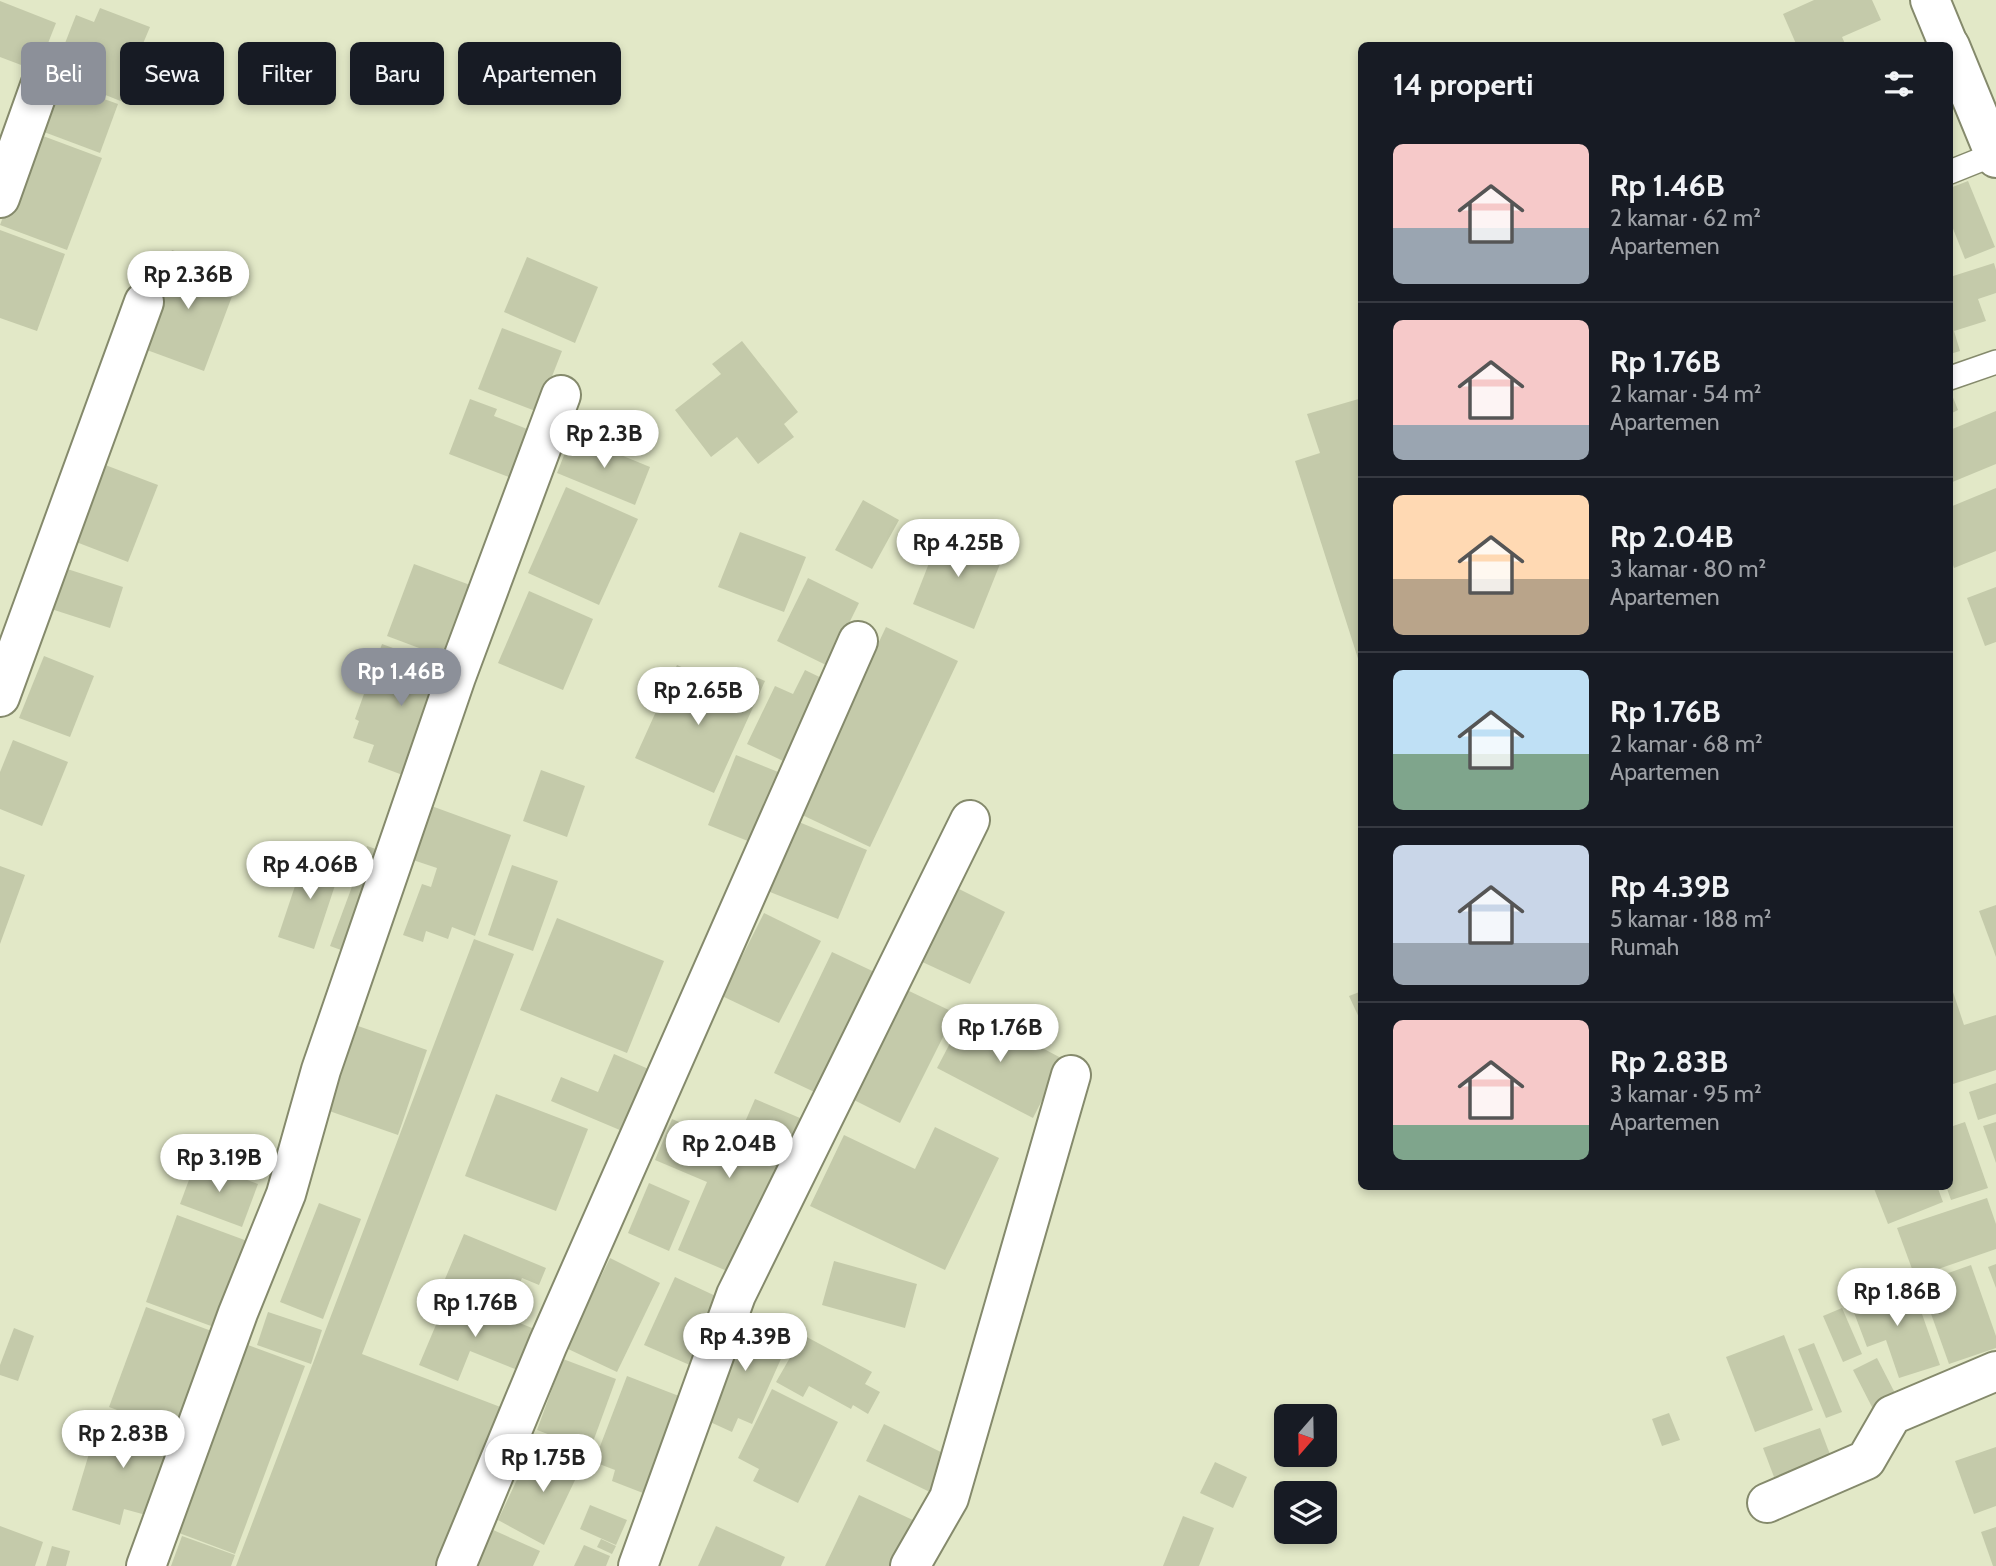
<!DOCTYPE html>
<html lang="id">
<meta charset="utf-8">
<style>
body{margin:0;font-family:Cabin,sans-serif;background:#242831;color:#f1f3f6;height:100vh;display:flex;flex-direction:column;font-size:26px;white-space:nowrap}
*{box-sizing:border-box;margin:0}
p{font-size:23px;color:#9ea1a6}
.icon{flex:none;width:38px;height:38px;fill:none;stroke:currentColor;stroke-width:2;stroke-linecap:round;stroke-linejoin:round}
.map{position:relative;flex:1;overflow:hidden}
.panel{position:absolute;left:1358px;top:42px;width:595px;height:1148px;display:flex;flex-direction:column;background:#171b24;border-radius:10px;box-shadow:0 4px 10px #0003}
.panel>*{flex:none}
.hud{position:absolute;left:21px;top:42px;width:665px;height:63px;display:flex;gap:14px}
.needle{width:46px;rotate:200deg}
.buttons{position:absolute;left:1274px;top:1404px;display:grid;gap:14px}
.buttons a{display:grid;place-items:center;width:63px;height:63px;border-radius:10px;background:#171b24;box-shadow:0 4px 10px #0003;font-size:35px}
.price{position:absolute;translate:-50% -60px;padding:0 16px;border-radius:24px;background:#fff;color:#222;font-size:23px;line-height:46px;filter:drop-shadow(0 2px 4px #0008)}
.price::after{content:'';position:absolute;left:50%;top:42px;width:21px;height:16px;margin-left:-10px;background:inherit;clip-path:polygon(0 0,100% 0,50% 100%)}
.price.selected{background:#8c9099;color:#fff}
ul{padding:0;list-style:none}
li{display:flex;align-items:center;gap:21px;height:175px;padding:0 35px}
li+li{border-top:2px solid #363941}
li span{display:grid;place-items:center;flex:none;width:196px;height:140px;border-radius:10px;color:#555}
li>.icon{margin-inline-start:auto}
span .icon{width:84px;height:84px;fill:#fffc;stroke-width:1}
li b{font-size:30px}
h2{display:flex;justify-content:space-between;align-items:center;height:84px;padding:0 35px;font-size:30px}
.tag{padding:0 24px;border-radius:10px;background:#171b24;box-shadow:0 4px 10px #0003;font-size:24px;line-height:63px}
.tag.selected{background:#8c9099;color:#fff}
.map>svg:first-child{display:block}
.building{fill:#c4caaa}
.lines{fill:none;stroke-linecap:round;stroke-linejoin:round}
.service-casing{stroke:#858a6c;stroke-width:26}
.minor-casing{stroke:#858a6c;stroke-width:42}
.service{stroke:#fff;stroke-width:23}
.minor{stroke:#fff;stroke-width:38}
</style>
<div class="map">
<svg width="1996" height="1566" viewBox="0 0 1996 1566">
<rect width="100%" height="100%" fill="#e2e8c7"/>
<!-- building -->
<g class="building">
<polygon points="1814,0 1872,0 1881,20 1842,37 1846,46 1797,46 1783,14"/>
<polygon points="0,1 56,23 37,71 0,57"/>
<polygon points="100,8 150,27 134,65 142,68 128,104 53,74 76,15 94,22"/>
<polygon points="54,81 118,104 100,153 36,129"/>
<polygon points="35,133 102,158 67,250 0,225"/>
<polygon points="1968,181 1995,247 1965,259 1950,221 1950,188"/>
<polygon points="0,230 65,254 37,331 0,318"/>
<polygon points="172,250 240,275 204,371 136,346"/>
<polygon points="527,257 598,287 575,343 504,312"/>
<polygon points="1994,263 1996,270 1996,293 1978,299 1986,321 1954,331 1960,351 1950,354 1950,277"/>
<polygon points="502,328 562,351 538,412 478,389"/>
<polygon points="742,341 798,412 784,424 794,437 758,464 737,437 711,457 675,410 721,374 712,364"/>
<polygon points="1950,390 1958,410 1950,414"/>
<polygon points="1362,398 1362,667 1361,668 1295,461 1320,453 1307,414"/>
<polygon points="470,399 497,409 494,416 545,436 527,484 449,454"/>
<polygon points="1996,411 1996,464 1950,483 1950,430"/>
<polygon points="572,435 650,467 635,505 557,473"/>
<polygon points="100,463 158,485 128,562 71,540"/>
<polygon points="566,487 638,519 599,605 528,573"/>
<polygon points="1996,488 1996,551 1954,568 1950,556 1950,507"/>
<polygon points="863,500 899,520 872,569 835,550"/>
<polygon points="942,530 1004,554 974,629 913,604"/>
<polygon points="740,532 806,557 784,612 718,587"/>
<polygon points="414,564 478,588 451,660 387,636"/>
<polygon points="58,566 123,587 110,628 45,607"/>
<polygon points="808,578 859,603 828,666 777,641"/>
<polygon points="1996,587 1996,642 1985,646 1967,598"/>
<polygon points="529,591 593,619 563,690 498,663"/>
<polygon points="886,627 958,661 870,847 798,813"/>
<polygon points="382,644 459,672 408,777 368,762 374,745 353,738 359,721 355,719"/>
<polygon points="44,656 94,676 70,737 19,718"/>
<polygon points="677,665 735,691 743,672 765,681 714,793 635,758"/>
<polygon points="805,670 836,685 796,767 747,744 775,686 793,694"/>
<polygon points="13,740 68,762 42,826 0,809 0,772"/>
<polygon points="736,755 793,778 765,848 708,825"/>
<polygon points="541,770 585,786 567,837 523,821"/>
<polygon points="426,804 511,835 475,936 452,927 448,939 426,931 423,942 403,935 422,884 431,887 437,868 407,858"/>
<polygon points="794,820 867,850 838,919 765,890"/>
<polygon points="367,846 411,861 374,962 330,946"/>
<polygon points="306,853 342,864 314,949 278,937"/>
<polygon points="512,865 558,881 533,951 488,935"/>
<polygon points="0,866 25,875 0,944"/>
<polygon points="953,886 1005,912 970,984 918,960"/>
<polygon points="1996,905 1996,957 1979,911"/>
<polygon points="764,913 821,941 779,1023 722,996"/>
<polygon points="557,918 664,961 627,1053 520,1010"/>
<polygon points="474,939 514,954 362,1354 503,1408 443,1566 236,1566"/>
<polygon points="832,952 883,976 825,1097 774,1073"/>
<polygon points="1950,983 1964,1025 1996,1015 1996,1070 1950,1085"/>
<polygon points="907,990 955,1013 900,1123 854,1100"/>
<polygon points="1362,991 1362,1024 1349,996"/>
<polygon points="968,1009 1063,1059 1033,1118 937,1068"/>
<polygon points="358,1026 427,1050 398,1135 292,1098 311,1044 347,1057"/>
<polygon points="614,1054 660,1074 634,1136 551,1101 561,1077 598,1092"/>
<polygon points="1996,1083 1996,1114 1978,1120 1969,1092"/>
<polygon points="496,1094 588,1129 556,1211 465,1176"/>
<polygon points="755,1099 800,1118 734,1274 678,1250 707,1182 655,1160 672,1119 735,1145"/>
<polygon points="1965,1122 1988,1188 1951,1200 1946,1186 1950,1186 1950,1127"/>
<polygon points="1996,1122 1996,1163 1983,1126"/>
<polygon points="935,1127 999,1158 945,1270 810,1206 844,1135 915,1169"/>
<polygon points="196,1161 258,1184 242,1227 180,1204"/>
<polygon points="649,1183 690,1201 669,1251 628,1233"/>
<polygon points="1873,1186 1937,1186 1943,1202 1888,1224"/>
<polygon points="1987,1198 1996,1224 1996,1249 1915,1277 1897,1228"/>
<polygon points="319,1203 361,1219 323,1319 280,1302"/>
<polygon points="177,1215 261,1246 230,1333 146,1302"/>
<polygon points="464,1234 546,1268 539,1285 522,1278 510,1306 445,1279"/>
<polygon points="610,1258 660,1283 617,1372 566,1348"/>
<polygon points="834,1261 917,1284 905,1328 822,1305"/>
<polygon points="1996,1264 1996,1288 1988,1267"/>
<polygon points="1971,1265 1996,1336 1996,1348 1949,1364 1920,1283"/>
<polygon points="675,1277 722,1299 692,1366 644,1345"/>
<polygon points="1910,1280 1940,1365 1899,1378 1886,1340 1867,1347 1850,1302"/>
<polygon points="449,1294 537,1330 520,1371 470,1351 458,1381 419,1365"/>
<polygon points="146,1307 228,1337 190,1437 109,1407"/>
<polygon points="1842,1308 1862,1354 1843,1362 1823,1316"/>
<polygon points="268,1312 322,1330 311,1364 257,1345"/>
<polygon points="743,1312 792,1334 752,1424 738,1418 732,1432 697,1416"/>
<polygon points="14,1328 34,1336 18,1381 0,1375 0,1365"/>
<polygon points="803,1335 872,1372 865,1384 880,1392 868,1414 853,1405 851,1409 809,1386 803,1397 776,1382"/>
<polygon points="1784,1335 1813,1410 1755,1432 1726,1357"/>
<polygon points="232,1339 305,1366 235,1554 163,1527"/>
<polygon points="1814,1343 1842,1412 1826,1418 1798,1349"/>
<polygon points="1877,1358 1897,1397 1873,1409 1853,1370"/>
<polygon points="563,1359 616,1379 590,1450 537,1430"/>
<polygon points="627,1376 679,1396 643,1493 612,1481 615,1470 594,1462"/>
<polygon points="772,1389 838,1422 798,1503 753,1481 759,1469 738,1458"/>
<polygon points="1669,1413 1680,1440 1662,1446 1652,1419"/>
<polygon points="101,1414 180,1438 146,1515 124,1509 120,1525 72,1510"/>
<polygon points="884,1424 955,1459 936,1495 866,1461"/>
<polygon points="1820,1428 1831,1457 1774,1477 1763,1448"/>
<polygon points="557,1441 587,1455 544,1545 498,1520 523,1467 540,1475"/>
<polygon points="1996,1447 1996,1506 1974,1514 1955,1461"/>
<polygon points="1215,1462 1247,1477 1233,1508 1200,1493"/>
<polygon points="859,1495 915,1521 893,1566 825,1566"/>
<polygon points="590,1505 627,1520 616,1545 580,1529"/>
<polygon points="1183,1516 1214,1528 1199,1566 1163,1566"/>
<polygon points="0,1526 43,1542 35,1566 0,1566"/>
<polygon points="716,1526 785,1557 781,1566 698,1566"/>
<polygon points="1996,1527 1996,1566 1993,1566 1981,1532"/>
<polygon points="491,1529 540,1551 533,1566 473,1566"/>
<polygon points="182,1536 235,1555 231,1566 171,1566"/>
<polygon points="601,1539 616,1546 612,1554 597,1547"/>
<polygon points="584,1545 610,1556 606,1566 574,1566"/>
<polygon points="52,1546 70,1551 66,1566 46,1566"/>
</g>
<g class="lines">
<!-- service casing -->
<g class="service-casing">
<g id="service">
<polyline points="1950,172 1995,154"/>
<polyline points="1950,378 1996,362"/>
</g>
</g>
<!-- minor casing -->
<g class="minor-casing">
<g id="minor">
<polyline points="1930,0 1949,46"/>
<polyline points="1950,46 1996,158"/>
<polyline points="0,198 42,80"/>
<polyline points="0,697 144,302"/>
<polyline points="1767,1503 1866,1460 1892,1415 1996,1371"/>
<polyline points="146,1566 238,1313 286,1194 321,1070 456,677 561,395"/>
<polyline points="456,1566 548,1344 858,641"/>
<polyline points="638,1566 736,1295 970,820"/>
<polyline points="910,1566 949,1498 1071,1075"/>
</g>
</g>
<!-- service -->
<use href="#service" class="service"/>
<!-- minor -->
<use href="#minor" class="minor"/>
</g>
</svg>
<div class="buttons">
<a><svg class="needle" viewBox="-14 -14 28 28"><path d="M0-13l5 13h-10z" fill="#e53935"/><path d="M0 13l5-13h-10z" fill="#9ea1a6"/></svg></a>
<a><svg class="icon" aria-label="layers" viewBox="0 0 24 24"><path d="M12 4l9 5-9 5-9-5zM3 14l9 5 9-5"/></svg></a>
</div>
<b class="price" style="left:188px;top:311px">Rp 2.36B</b>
<b class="price" style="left:604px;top:470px">Rp 2.3B</b>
<b class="price" style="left:958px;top:579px">Rp 4.25B</b>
<b class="price selected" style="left:401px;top:708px">Rp 1.46B</b>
<b class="price" style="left:698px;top:727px">Rp 2.65B</b>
<b class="price" style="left:310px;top:901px">Rp 4.06B</b>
<b class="price" style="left:1000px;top:1064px">Rp 1.76B</b>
<b class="price" style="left:729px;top:1180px">Rp 2.04B</b>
<b class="price" style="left:219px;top:1194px">Rp 3.19B</b>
<b class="price" style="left:1897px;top:1328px">Rp 1.86B</b>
<b class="price" style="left:475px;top:1339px">Rp 1.76B</b>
<b class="price" style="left:745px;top:1373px">Rp 4.39B</b>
<b class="price" style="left:123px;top:1470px">Rp 2.83B</b>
<b class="price" style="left:543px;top:1494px">Rp 1.75B</b>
<div class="hud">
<a class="tag selected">Beli</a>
<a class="tag">Sewa</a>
<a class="tag">Filter</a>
<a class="tag">Baru</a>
<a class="tag">Apartemen</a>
</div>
<section class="panel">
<h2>14 properti<svg class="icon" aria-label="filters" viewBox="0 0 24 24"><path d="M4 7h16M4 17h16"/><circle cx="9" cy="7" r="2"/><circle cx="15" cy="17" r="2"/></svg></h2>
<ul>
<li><span style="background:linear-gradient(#f6c9c9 60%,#9aa5b1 0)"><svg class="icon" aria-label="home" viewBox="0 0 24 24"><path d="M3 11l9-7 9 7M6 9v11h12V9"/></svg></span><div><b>Rp 1.46B</b><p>2 kamar · 62 m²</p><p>Apartemen</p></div></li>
<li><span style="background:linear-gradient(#f6c9c9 75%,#9aa5b1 0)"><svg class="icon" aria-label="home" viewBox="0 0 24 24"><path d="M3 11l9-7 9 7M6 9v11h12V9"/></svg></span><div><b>Rp 1.76B</b><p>2 kamar · 54 m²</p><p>Apartemen</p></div></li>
<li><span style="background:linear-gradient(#ffd9b3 60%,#b9a48a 0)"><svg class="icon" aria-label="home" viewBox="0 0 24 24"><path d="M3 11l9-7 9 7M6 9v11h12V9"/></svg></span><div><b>Rp 2.04B</b><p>3 kamar · 80 m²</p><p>Apartemen</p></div></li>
<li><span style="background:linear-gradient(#bfe0f5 60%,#7fa58c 0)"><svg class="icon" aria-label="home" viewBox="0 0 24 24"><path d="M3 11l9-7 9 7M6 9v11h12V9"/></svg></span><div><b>Rp 1.76B</b><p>2 kamar · 68 m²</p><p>Apartemen</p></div></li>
<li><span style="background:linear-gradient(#c9d6e8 70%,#9aa5b1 0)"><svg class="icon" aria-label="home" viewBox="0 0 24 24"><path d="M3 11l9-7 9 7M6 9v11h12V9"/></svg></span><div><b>Rp 4.39B</b><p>5 kamar · 188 m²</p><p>Rumah</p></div></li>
<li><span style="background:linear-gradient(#f6c9c9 75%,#7fa58c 0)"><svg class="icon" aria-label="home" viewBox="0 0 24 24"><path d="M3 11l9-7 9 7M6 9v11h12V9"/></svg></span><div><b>Rp 2.83B</b><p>3 kamar · 95 m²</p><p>Apartemen</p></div></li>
</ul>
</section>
</div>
